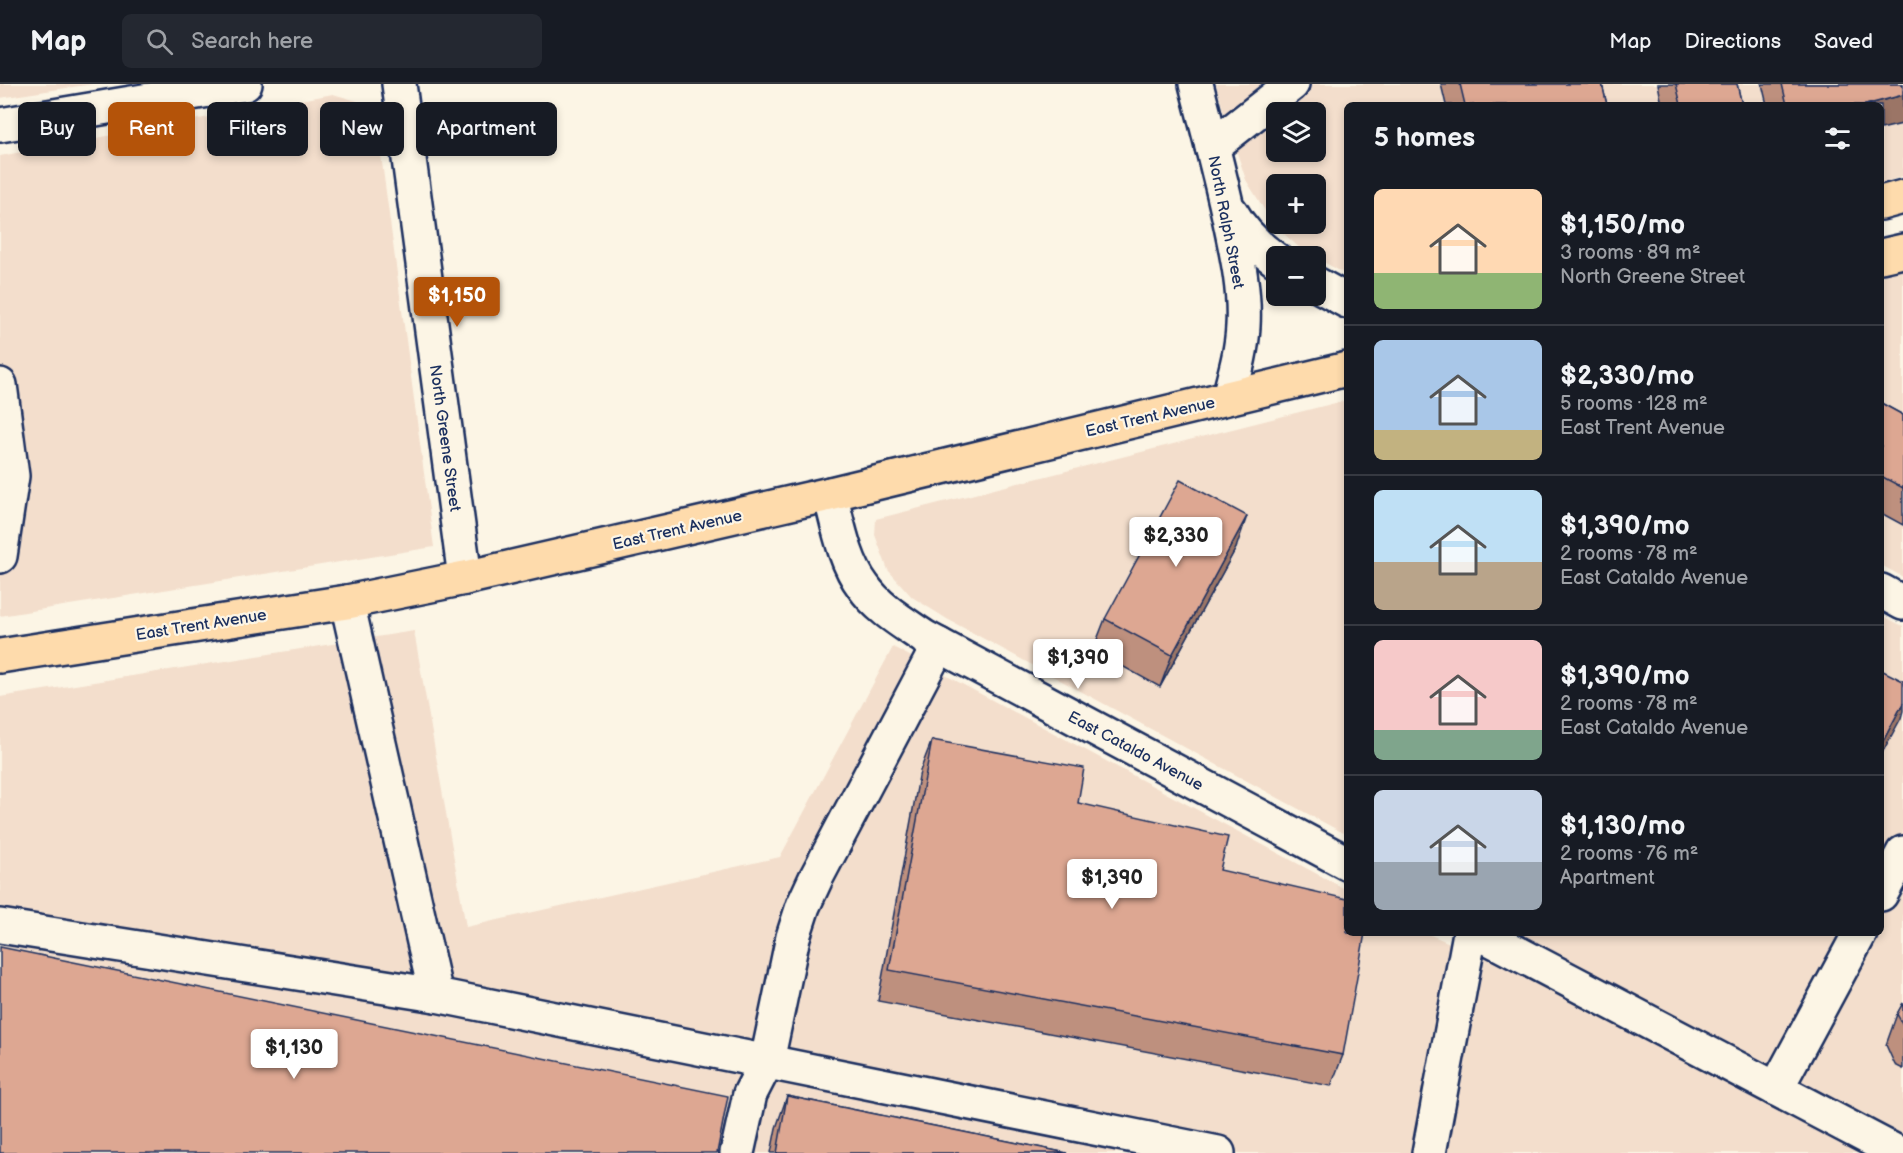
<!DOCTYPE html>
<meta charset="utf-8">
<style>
body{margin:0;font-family:"Balsamiq Sans",sans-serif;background:#242831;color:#f1f3f6;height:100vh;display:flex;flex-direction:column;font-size:22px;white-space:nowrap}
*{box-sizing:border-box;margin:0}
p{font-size:20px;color:#9ea1a6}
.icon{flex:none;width:33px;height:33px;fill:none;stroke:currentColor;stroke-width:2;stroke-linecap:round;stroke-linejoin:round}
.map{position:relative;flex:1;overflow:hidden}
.drawer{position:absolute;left:1344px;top:18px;width:540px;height:834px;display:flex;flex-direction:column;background:#171b24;border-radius:9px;box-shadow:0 3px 9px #0003}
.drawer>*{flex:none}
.banner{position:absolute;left:18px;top:18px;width:570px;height:54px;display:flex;gap:12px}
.buttons{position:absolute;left:1266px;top:18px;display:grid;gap:12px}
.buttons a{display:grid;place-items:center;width:60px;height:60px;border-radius:9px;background:#171b24;box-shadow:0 3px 9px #0003;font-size:30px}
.price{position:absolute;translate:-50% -51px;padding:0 14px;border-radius:6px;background:#fff;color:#222;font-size:20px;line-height:39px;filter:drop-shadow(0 2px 3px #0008)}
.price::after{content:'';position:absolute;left:50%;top:36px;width:18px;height:14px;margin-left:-9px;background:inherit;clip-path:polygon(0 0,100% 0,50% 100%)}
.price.selected{background:#b45309;color:#fff}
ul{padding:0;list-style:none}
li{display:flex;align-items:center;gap:18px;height:150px;padding:0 30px}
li+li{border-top:2px solid #363941}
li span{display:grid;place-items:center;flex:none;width:168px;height:120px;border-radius:9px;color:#555}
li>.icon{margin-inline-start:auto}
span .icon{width:72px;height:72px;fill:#fffc;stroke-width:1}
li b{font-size:26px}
h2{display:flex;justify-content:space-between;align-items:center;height:72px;padding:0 30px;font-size:26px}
.chip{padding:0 21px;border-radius:9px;background:#171b24;box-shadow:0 3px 9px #0003;font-size:21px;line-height:54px}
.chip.selected{background:#b45309;color:#fff}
header{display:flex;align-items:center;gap:36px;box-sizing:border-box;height:84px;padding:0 30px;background:#171b24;border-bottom:2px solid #363941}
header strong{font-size:28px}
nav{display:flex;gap:33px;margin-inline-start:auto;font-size:21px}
.search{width:420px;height:54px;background:#242831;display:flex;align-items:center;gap:15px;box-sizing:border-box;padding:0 21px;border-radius:9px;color:#9ea1a6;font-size:22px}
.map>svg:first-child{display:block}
.built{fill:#f3decc;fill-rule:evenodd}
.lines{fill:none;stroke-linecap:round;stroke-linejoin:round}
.minor-casing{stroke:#1b2f5e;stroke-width:38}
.major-casing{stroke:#1b2f5e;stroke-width:38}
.minor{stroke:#fcf5e5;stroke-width:33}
.major{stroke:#fedbac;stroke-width:33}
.wall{fill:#be907e;stroke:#1b2f5e;stroke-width:1.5}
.shaded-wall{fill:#9b7566;stroke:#1b2f5e;stroke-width:1.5}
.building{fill:#dda792;stroke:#1b2f5e;stroke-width:1.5}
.labels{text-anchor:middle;stroke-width:4.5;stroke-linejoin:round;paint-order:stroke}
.street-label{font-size:16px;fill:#1b2f5e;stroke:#fcf5e5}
</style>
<header>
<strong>Map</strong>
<div class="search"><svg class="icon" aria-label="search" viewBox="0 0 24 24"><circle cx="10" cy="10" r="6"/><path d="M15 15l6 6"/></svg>Search here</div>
<nav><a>Map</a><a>Directions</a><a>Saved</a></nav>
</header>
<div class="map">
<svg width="1903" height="1069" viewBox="0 0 1903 1069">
<rect width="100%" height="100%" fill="#fcf5e5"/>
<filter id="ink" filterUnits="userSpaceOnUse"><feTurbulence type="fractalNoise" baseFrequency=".0167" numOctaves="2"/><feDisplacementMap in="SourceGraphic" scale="12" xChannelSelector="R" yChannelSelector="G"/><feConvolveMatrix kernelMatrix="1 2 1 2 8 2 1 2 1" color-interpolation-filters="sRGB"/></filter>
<g filter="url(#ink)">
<!-- built -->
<g class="built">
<polygon points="0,0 93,0 0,14"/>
<path d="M1216 0H1903V92L1881 100V21H1347V191L1302 166 1274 141 1246 96 1223 26ZM1276 28H1316V68H1276ZM1276 100H1316V140H1276Z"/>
<polygon points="333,10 357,17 376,34 434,463 0,532 0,72"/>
<polygon points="1903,182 1903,493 1881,481 1881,188"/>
<polygon points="1347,316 1347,751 947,535 912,513 888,486 875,451 876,435"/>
<polygon points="1881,531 1903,542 1903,1069 0,1069 0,613 414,547 466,843 780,773 893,563 1347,806 1347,849 1426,849 1452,860 1478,849 1881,849"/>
</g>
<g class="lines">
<!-- minor casing -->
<g class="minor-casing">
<g id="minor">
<polyline points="399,0 465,494"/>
<path d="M1196 0C1208 47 1221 94 1231 142 1238 175 1245 208 1243 242 1242 266 1235 290 1229 313"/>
<polyline points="0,41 245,0"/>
<polyline points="1212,63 1292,0"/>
<path d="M1231 128C1242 148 1258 163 1276 176"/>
<polyline points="1316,200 1347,217"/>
<polyline points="0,301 12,392 0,472"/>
<path d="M830 410C838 440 844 477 863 502 878 524 902 538 924 553L1347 779"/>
<polyline points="1881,507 1903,519"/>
<polyline points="347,518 436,911"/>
<polyline points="1881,810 1903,769"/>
<polyline points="0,842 436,911 1218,1069"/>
<polyline points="1479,849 1898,1069"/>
<polyline points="1776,1005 1860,849"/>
<polyline points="737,1069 750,1010 767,977 793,853 803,822 816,794 939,561"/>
<polyline points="1429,1069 1470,849"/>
</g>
</g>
<!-- major casing -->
<g class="major-casing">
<g id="major">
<polyline points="1881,119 1903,113"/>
<polyline points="1881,172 1903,167"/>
<polyline points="0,572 347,518 465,494 830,410 1347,285"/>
</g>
</g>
<!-- minor -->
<use href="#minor" class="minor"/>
<!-- major -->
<use href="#major" class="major"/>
</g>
<!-- wall -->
<g class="wall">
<polygon points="1441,0 1602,0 1607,21 1446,21"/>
<polygon points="1658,0 1737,0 1742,21 1662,21"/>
<polygon points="1762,0 1903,0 1903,38 1902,40 1881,21 1767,21"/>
<polygon points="1881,319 1903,331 1903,441 1881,429"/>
<polygon points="1236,464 1160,603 1093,566 1105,535"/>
<polygon points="932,656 1078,719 1220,786 1343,971 1331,1002 878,917 920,687"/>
<polygon points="1903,919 1903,985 1895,981 1886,961 1897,930"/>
<polygon points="787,1012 1067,1069 771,1069 776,1044"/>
</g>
<!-- shaded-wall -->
<g class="shaded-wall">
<polygon points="1903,11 1903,38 1902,40 1881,45 1881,21 1865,21"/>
<polygon points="1247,432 1236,464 1160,603 1172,571"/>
<polygon points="1903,619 1903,627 1901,634 1881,671 1881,661"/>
</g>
<!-- building -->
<g class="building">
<polygon points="1460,0 1602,0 1607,21 1465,21"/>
<polygon points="1676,0 1737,0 1742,21 1681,21"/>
<polygon points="1782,0 1903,0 1903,11 1865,21 1787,21"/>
<polygon points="1881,319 1903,331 1903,404 1881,392"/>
<polygon points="1180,396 1247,432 1172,571 1105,535"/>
<polygon points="1881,586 1903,597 1903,619 1881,661"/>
<polygon points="932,656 1084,684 1078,719 1228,753 1220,786 1347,815 1347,849 1365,849 1343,971 889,886"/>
<polygon points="0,863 728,1012 717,1069 0,1069"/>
<polygon points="1903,919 1903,941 1897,930"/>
<polygon points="787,1012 1067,1069 777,1069"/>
</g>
</g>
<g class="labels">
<!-- street labels -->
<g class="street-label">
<text transform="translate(1227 138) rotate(79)" y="6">North Ralph Street</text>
<text transform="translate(1150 332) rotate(-13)" y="6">East Trent Avenue</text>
<text transform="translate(446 354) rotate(82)" y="6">North Greene Street</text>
<text transform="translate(677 445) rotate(-13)" y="6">East Trent Avenue</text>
<text transform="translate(201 540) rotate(-9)" y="6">East Trent Avenue</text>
<text transform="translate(1136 666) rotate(28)" y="6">East Cataldo Avenue</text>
</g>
</g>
</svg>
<div class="buttons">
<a><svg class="icon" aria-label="layers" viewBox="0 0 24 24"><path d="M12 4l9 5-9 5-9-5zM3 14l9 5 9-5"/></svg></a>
<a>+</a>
<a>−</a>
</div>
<b class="price selected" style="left:457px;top:244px">$1,150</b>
<b class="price" style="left:1176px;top:484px">$2,330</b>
<b class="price" style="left:1078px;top:606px">$1,390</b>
<b class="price" style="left:1112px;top:826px">$1,390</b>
<b class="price" style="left:294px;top:996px">$1,130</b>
<div class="banner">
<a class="chip">Buy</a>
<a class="chip selected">Rent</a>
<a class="chip">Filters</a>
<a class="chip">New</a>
<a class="chip">Apartment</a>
</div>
<section class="drawer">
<h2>5 homes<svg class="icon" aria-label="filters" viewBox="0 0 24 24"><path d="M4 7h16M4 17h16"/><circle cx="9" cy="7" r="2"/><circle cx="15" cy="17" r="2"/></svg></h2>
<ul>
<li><span style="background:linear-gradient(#ffd9b3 70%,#8fb573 0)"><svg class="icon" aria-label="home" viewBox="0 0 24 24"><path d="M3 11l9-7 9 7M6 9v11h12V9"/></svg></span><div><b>$1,150/mo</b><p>3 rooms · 89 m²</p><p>North Greene Street</p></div></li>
<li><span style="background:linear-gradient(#a9c7e8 75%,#c2b280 0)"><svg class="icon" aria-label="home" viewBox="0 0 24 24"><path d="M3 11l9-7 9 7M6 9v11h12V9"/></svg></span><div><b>$2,330/mo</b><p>5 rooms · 128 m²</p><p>East Trent Avenue</p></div></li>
<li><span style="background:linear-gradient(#bfe0f5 60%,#b9a48a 0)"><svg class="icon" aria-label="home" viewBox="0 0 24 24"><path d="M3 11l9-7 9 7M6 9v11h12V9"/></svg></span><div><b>$1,390/mo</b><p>2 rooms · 78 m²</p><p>East Cataldo Avenue</p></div></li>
<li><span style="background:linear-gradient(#f6c9c9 75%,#7fa58c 0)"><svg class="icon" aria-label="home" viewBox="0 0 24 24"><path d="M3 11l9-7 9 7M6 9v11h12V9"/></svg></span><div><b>$1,390/mo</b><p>2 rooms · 78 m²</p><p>East Cataldo Avenue</p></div></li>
<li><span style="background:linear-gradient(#c9d6e8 60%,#9aa5b1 0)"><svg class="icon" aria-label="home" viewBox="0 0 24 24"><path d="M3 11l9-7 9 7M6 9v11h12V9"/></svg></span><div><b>$1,130/mo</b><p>2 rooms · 76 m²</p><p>Apartment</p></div></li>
</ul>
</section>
</div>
